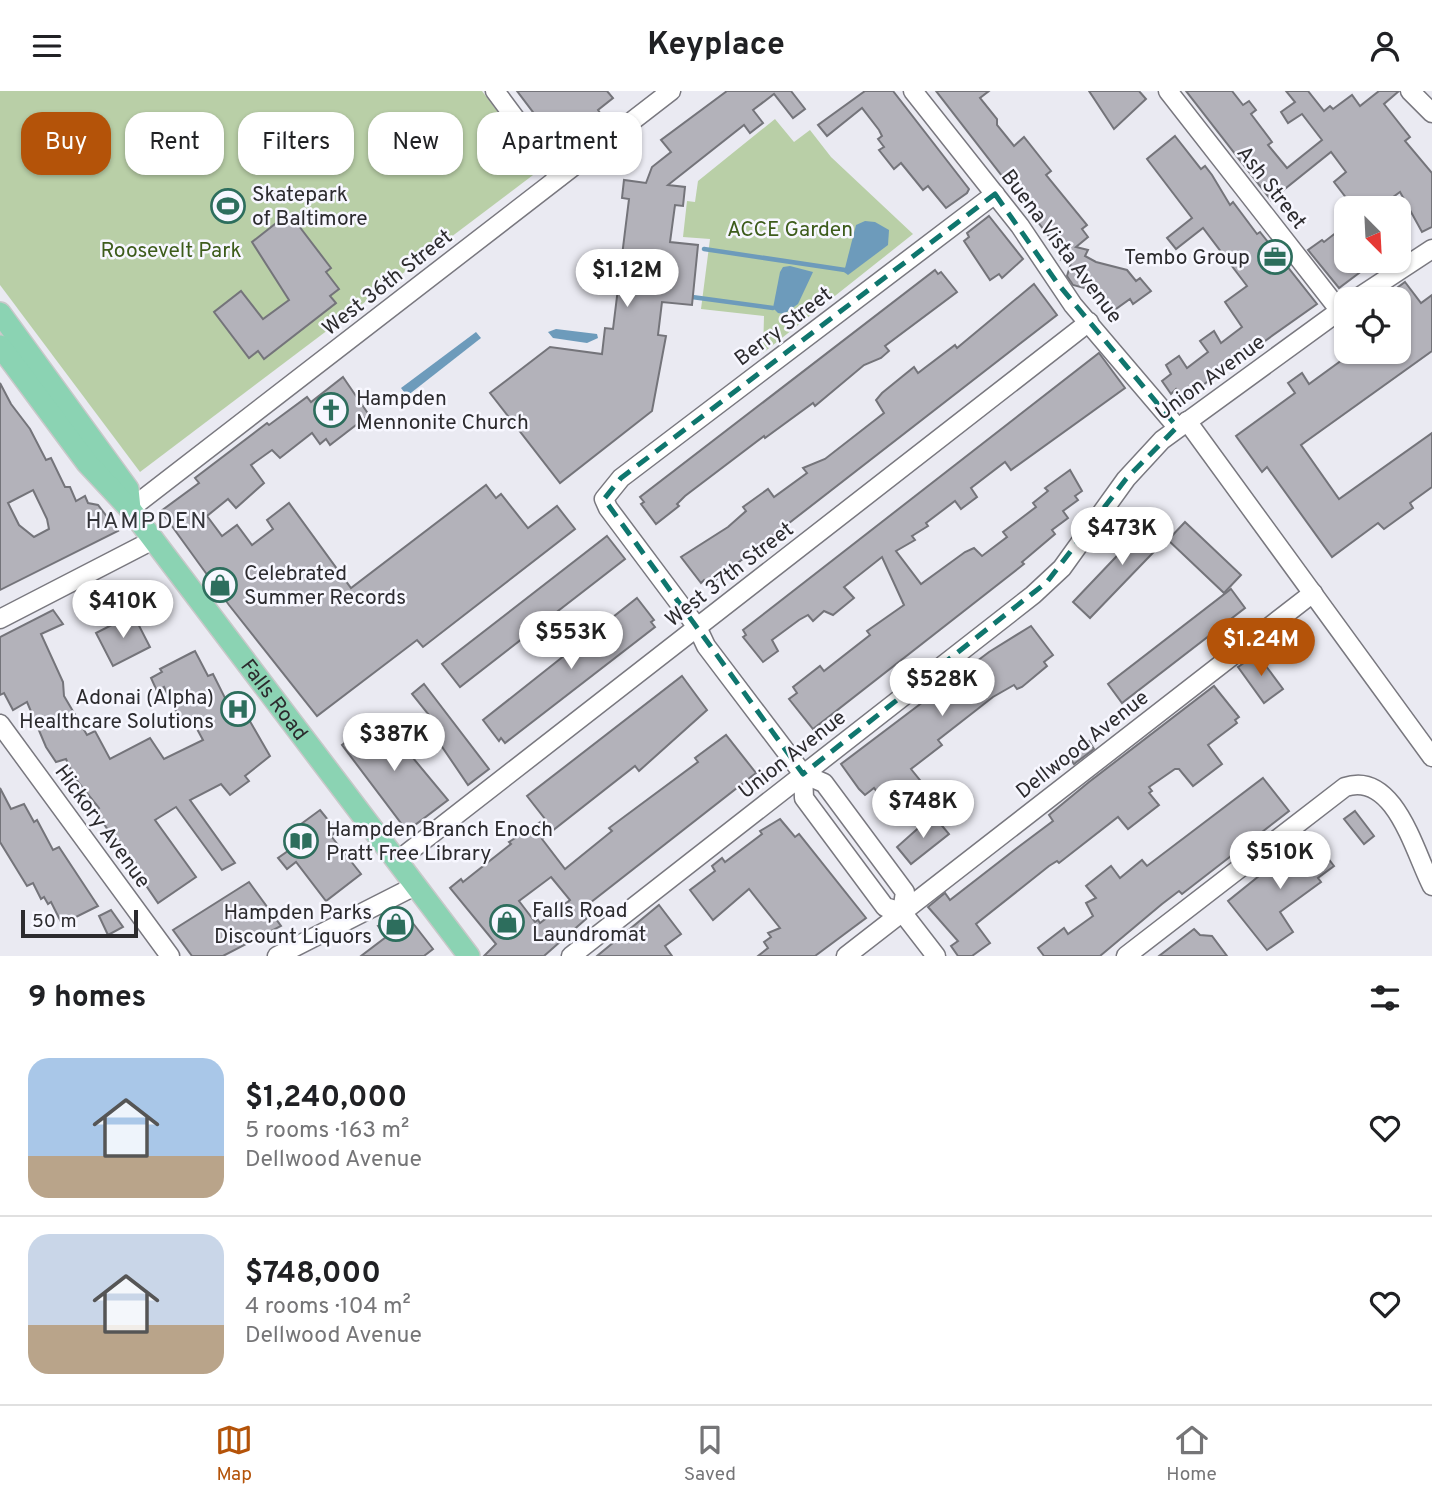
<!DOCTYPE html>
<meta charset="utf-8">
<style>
body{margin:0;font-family:Overpass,sans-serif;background:#f6f6f6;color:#202124;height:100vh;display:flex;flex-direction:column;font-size:26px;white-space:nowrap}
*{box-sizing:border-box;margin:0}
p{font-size:23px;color:#757577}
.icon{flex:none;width:38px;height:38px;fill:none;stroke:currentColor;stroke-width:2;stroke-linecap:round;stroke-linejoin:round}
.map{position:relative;height:865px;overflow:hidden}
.drawer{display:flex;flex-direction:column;background:#fff;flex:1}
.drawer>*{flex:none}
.guide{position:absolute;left:21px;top:21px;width:700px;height:63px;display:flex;gap:14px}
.needle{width:46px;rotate:156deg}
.fabs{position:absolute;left:1334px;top:105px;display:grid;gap:14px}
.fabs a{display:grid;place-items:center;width:77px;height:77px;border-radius:14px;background:#fff;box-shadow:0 2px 5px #0004;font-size:35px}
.scale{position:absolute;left:21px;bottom:18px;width:117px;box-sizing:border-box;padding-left:7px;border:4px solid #2c2b2e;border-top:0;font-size:19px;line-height:24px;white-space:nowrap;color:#2c2b2e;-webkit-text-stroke:5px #f7f7ff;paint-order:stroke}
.price{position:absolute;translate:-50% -60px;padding:0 16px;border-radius:24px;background:#fff;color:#222;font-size:23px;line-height:46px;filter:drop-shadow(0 2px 4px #0008)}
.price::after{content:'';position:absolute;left:50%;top:42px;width:21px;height:16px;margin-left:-10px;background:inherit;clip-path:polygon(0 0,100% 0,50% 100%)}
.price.active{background:#b45309;color:#fff}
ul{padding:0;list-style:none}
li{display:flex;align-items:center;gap:21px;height:175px;padding:0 28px}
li+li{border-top:2px solid #e0e0e0}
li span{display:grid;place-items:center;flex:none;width:196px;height:140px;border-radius:21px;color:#555}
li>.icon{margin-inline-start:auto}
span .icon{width:84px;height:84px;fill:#fffc;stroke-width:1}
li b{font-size:30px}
h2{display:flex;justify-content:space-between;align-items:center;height:84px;padding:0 28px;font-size:30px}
.tag{padding:0 24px;border-radius:21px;background:#fff;box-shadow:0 2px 5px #0004;font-size:24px;line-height:63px}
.tag.active{background:#b45309;color:#fff}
header{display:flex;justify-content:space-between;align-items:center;height:91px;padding:0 28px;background:#fff;font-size:32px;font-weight:700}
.dock{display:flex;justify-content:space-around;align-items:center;height:98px;border-top:2px solid #e0e0e0;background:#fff;font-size:19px;color:#757577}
.dock a{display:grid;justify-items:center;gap:4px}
.dock .active{color:#b45309}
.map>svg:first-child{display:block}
.green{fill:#b9cfa7}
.water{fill:#6d9bbb}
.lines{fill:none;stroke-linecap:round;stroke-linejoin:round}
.stream{stroke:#6d9bbb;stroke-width:4.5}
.building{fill:#b3b2ba;stroke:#74747a;stroke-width:2;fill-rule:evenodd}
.minor-casing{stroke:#79787f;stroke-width:21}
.major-casing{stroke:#c8c8c9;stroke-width:24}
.minor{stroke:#fff;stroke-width:18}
.major{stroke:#8bd3b3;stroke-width:21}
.marked{fill:none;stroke:#0f766e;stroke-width:5;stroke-dasharray:14 9;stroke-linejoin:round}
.labels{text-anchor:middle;stroke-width:5;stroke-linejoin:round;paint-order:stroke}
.street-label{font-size:21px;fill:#2c2b2e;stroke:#f7f7ff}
.poi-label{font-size:21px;fill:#2c2b2e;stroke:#f7f7ff;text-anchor:start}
.park-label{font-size:21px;fill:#3d5c1b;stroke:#f7f7ff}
.neighbourhood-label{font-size:23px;letter-spacing:2px;fill:#343439;stroke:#f7f7ff}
</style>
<header><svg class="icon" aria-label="menu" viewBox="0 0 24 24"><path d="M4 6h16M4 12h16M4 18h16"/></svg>Keyplace<svg class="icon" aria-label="person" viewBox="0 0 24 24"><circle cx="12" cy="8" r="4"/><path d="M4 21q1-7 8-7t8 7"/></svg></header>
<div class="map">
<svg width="1432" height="865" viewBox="0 0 1432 865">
<rect width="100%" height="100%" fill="#eaeaf2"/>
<!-- green -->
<g class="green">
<polygon points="0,0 482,0 541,78 140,381 0,194"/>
<polygon points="775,28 794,51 810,39 831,66 913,143 763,262 764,225 701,218 710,148 683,146 687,110 695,111 698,90"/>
</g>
<!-- water -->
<g class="water">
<polygon points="865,130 875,131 889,139 888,154 848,184 844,181 856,134"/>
<polygon points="790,175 813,181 798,213 784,223 778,222 773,217 780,181 783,176"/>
<polygon points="556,238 597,243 598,247 587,252 553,247 548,241"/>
<polygon points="476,241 481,247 407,305 401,297"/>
</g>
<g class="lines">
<!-- stream -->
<g class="stream">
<polyline points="704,158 845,179"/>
<polyline points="692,206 773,217"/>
</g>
</g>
<!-- building -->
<g class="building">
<polygon points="517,0 607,0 613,7 598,19 603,26 561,58"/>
<polygon points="727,0 791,0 805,18 793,27 774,3 753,19 763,32 750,42 744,34 668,94 685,96 683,115 675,114 670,151 698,154 692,214 662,211 658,244 666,245 652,320 560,392 490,302 550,256 602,263 605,237 613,238 629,108 622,107 624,89 646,92 652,76 671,61 661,49"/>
<polygon points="865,0 893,0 969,98 967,102 946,117 928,95 923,99 901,72 894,78 879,59 884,56 878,48 882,45 879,39 862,17 827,45 818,34"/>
<polygon points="936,0 989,0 980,7 997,28 997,34 1014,55 1024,46 1051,80 1046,84 1087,134 1082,138 1088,146 1076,156 1088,159 1085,165 1096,171 1127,179 1136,190 1140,187 1151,200 1133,213 1130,208 1113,220 1099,201 1073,194 1067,185 1071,172 1061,169 1063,165 1051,148"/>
<polygon points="1089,0 1139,0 1146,8 1114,38"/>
<polygon points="1186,0 1232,0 1243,14 1249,10 1256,19 1251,23 1272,51 1268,54 1287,77 1322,49 1302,23 1288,32 1281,21 1295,11 1286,0 1308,0 1324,20 1330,15 1333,18 1352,4 1360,15 1379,0 1399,0 1384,13 1410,46 1405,50 1432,82 1432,136 1422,141 1400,101 1378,117 1354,117 1334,91 1346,81 1331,61 1271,109"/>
<polygon points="1175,45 1201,78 1205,75 1212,84 1230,114 1233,111 1257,143 1260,141 1317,213 1183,308 1176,298 1171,303 1162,290 1171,283 1166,274 1179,265 1187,277 1208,261 1200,250 1214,240 1221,252 1242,236 1225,211 1247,195 1203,137 1176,158 1167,147 1192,127 1147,68"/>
<polygon points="289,122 331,177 326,181 339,198 330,205 336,212 264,268 258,260 249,267 214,221 241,200 263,228 289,209 252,151"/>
<polygon points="989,125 1023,168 1002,187 999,183 990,189 964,150 969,146 967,142"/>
<polygon points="1346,134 1346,170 1375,170 1339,197 1308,159 1322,149 1324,151"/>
<polygon points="935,179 938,183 941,181 957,201 885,255 889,260 881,267 864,274 815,315 813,312 765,347 764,345 685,405 677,413 679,415 656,433 641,413 644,411 640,406"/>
<polygon points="1405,191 1421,212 1432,204 1432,260 1301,354 1339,408 1432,342 1432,396 1410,412 1413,417 1384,438 1378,432 1332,466 1267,376 1262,381 1236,345 1295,302 1288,292 1302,282 1309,293 1353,261 1398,261 1398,208 1382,208"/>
<polygon points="1034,193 1057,224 708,495 704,489 701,492 681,466 728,436 746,420 743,416 768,398 774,406 807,382 803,377 825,368 884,322 876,309 882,302 914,276 918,282 955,254 957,257"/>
<polygon points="1099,262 1125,297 1011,379 1005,371 971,397 977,406 961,418 955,410 926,432 928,435 912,445 915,449 896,460 921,493 965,461 974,457 982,465 1007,446 1003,441 1036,416 1033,412 1048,400 1045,397 1070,379 1082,400 1075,405 1078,409 1063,420 1068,427 1052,439 1055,443 1022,471 1024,473 813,638 789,608 797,602 793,596 820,575 824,580 870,544 867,540 904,514 882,466 844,496 854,507 833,524 824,520 813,530 808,524 799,529 772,549 778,560 763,571 743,546 746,544 743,539"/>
<polygon points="343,286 369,324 330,354 326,348 320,353 312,342 280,367 272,359 251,374 264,392 236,417 228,408 207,425 222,445 237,434 252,454 273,438 267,429 289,412 351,497 486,394 496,407 501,403 528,437 557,415 575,438 423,556 417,549 317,625 229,514 161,420 199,392 195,387 267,332 269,334 307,306 311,311"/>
<path d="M0 292 11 313 30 338 46 369 51 367 65 396H70L76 410 85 405 88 412 98 414 118 440 0 499ZM33 399 47 428 49 438 34 446 19 434 8 412Z"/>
<polygon points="1154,426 1172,442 1090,527 1073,511"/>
<polygon points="1185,431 1241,484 1224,502 1168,449"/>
<polygon points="607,445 625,468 460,596 442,573"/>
<polygon points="1231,498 1245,517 1122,612 1108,593"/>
<polygon points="637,507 654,529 651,531 655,536 505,652 501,647 499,650 483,629"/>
<polygon points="53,519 63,533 41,543 63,591 64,605 87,644 95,640 110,668 150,647 164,668 203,649 191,627 181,630 164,596 157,600 151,587 162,581 160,578 191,562 195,560 208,585 213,583 229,615 240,613 270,665 245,685 249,690 230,704 221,693 190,709 235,772 222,779 176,716 155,729 196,786 158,812 95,720 99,717 74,686 66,668 56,671 46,656 27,611 13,619 4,602 0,604 0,546"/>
<polygon points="133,523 150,556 113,575 96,542"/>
<polygon points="1031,535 1053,564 1044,571 1047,575 1022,596 1017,598 1014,594 993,606 938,649 942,654 911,678 923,693 905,711 892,721 874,697 865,704 859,698 841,673 989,561"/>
<polygon points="1257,563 1283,598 1264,612 1238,576"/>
<path d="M682 585 707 619 639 680 635 675 542 748 565 778 612 740 609 737 698 671 695 667 726 644 756 682 590 812 595 820 544 865H484L496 853 450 797 461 788 463 791 511 753 509 751 545 728 527 705ZM551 786 570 809 540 832 538 829 535 831 519 810Z"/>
<polygon points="424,593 489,678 468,694 434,644 441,639 412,603"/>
<polygon points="1214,595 1239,626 1235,629 1237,632 1208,654 1222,673 1193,695 1179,678 1175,678 1149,696 1152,700 1149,702 1159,714 1128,738 1118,726 1059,772 1057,770 1049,775 976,833 990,852 972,865 958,865 951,855 958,850 928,816 945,802 950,809 1017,757 1053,730 1049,724 1089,691"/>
<polygon points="382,624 400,647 398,649 448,709 407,740 342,654"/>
<polygon points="1089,650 1094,658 1074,673 1069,666"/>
<polygon points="1263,687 1289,720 1182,803 1179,800 1162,813 1100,865 1044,865 1038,857 1064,837 1068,843 1093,825 1086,812 1096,807 1086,795 1111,775 1120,787 1142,769 1147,775"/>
<polygon points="0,697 11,718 24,713 34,731 37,729 53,759 59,756 98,815 62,833 51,811 48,813 44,806 41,808 33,792 27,795 0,751"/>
<polygon points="320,719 337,740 331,745 361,783 326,810 296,771 287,778 278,767 305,748 297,736"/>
<polygon points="1355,720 1374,745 1364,753 1344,728"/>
<polygon points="933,724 949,743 911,773 897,756"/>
<polygon points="780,728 795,746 799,743 866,827 815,865 758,865 768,857 764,851 771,846 768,842 780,837 749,798 713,829 690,799 715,780 712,775 722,767 725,771 762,743 760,740"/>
<polygon points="1310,744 1334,775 1318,787 1321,791 1280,821 1293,841 1267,859 1228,810"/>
<polygon points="249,791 281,835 223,865 192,865 173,839"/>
<polygon points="659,814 681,843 665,855 672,865 597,865"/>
<polygon points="111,819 123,836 108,844 99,825"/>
<polygon points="405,822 433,858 424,865 361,865 386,846 378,835"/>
<polygon points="1194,838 1200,844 1212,845 1227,865 1159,865"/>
</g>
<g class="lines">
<!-- minor casing -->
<g class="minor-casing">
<g id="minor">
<polyline points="495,0 559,86"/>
<polyline points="913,0 1020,135 1073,214 1177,336"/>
<polyline points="1168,0 1340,220"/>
<polyline points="1410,0 1432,22"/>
<polyline points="1356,208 1432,158"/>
<polyline points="1187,330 1432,666"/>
<polyline points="130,418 671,0"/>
<polyline points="0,528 153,449"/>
<polyline points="0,633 170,865"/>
<polyline points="803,683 804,707 885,816 902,821 936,865"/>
<polyline points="397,770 1089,231"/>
<polyline points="902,821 905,801 824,692 803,683 706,555 697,536 608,417 604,408 621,387 995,103"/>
<polyline points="277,865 415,795"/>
<polyline points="571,865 1033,504 1062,477 1126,388 1162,349 1346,215"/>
<polyline points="846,865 1313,502"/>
<path d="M1126 865 1345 696C1395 679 1415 763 1432 795"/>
</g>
</g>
<!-- major casing -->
<g class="major-casing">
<g id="major">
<polyline points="0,222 128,398 130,418"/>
<path id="s1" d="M0 255 87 372 130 418 469 865"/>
</g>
</g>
<!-- minor -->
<use href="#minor" class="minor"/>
<!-- major -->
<use href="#major" class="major"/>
</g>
<!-- marked area -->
<path class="marked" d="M995 103 1058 193 1177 336 1126 388 1047 491 803 683 604 408 621 387Z"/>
<!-- icons -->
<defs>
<g id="stadium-ring" transform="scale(1.75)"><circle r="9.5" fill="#f7f7ff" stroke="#2d6e5d" stroke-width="1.5"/><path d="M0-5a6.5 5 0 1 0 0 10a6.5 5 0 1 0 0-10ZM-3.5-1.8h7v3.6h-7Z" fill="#2d6e5d"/></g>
<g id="office-ring" transform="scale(1.75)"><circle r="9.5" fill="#f7f7ff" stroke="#2d6e5d" stroke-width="1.5"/><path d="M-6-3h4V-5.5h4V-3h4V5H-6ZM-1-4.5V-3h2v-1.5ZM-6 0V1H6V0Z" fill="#2d6e5d"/></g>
<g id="church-ring" transform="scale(1.75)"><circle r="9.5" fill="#f7f7ff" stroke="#2d6e5d" stroke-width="1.5"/><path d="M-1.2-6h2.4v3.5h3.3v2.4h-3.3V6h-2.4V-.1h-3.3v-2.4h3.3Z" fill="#2d6e5d"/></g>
<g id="shop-ring" transform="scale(1.75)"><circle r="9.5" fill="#f7f7ff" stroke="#2d6e5d" stroke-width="1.5"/><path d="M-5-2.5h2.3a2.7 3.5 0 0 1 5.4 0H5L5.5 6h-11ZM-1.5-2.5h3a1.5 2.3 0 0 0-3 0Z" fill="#2d6e5d"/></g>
<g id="hospital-ring" transform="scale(1.75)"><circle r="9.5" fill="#f7f7ff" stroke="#2d6e5d" stroke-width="1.5"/><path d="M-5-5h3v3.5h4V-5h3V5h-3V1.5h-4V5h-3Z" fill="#2d6e5d"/></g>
<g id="library-ring" transform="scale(1.75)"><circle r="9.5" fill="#f7f7ff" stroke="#2d6e5d" stroke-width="1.5"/><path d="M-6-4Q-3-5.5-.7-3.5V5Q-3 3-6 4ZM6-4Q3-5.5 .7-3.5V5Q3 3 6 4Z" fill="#2d6e5d"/></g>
</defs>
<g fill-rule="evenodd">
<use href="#stadium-ring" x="228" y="115"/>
<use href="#office-ring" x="1275" y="166"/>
<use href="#church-ring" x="331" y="319"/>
<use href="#shop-ring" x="220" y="494"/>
<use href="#hospital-ring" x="238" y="618"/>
<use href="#library-ring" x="301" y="750"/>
<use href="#shop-ring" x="507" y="831"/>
<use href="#shop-ring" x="396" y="833"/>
</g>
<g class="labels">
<!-- street labels -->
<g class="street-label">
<text transform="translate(1272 96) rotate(52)" y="7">Ash Street</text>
<text transform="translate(1062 155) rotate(53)" y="7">Buena Vista Avenue</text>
<text transform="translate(387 191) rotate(-38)" y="7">West 36th Street</text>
<text transform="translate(783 235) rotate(-37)" y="7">Berry Street</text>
<text transform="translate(1210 286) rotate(-36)" y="7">Union Avenue</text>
<text transform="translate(729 483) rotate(-38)" y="7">West 37th Street</text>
<text dy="7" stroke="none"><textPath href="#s1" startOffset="448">Falls Road</textPath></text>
<text transform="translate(1082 653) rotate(-38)" y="7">Dellwood Avenue</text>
<text transform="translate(792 663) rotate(-38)" y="7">Union Avenue</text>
<text transform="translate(103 735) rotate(54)" y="7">Hickory Avenue</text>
</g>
<!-- poi labels -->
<g class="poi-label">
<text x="252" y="110">Skatepark<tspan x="252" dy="24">of Baltimore</tspan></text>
<text x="1250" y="173" text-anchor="end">Tembo Group</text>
<text x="356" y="314">Hampden<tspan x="356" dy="24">Mennonite Church</tspan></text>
<text x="244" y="489">Celebrated<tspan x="244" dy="24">Summer Records</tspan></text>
<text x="214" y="613" text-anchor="end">Adonai (Alpha)<tspan x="214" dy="24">Healthcare Solutions</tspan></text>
<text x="326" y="745">Hampden Branch Enoch<tspan x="326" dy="24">Pratt Free Library</tspan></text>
<text x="532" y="826">Falls Road<tspan x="532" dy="24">Laundromat</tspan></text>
<text x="372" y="828" text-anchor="end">Hampden Parks<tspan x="372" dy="24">Discount Liquors</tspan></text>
</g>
<!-- park labels -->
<g class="park-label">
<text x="790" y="145">ACCE Garden</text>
<text x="171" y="166">Roosevelt Park</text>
</g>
<!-- neighbourhood labels -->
<g class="neighbourhood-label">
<text x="147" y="437">HAMPDEN</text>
</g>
</g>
</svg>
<div class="fabs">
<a><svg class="needle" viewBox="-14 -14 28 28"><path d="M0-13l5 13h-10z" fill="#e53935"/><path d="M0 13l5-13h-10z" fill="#757577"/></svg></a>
<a><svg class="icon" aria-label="locate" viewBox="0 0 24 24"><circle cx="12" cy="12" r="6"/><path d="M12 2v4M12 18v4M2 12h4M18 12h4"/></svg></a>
</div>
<div class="scale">50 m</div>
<b class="price" style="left:627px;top:218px">$1.12M</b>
<b class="price" style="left:1122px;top:476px">$473K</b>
<b class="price" style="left:123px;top:549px">$410K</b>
<b class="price" style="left:571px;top:580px">$553K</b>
<b class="price active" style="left:1261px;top:587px">$1.24M</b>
<b class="price" style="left:942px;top:627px">$528K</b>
<b class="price" style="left:394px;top:682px">$387K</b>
<b class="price" style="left:923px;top:749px">$748K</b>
<b class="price" style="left:1280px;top:800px">$510K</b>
<div class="guide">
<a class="tag active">Buy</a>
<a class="tag">Rent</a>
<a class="tag">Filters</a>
<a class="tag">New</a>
<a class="tag">Apartment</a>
</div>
</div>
<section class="drawer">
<h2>9 homes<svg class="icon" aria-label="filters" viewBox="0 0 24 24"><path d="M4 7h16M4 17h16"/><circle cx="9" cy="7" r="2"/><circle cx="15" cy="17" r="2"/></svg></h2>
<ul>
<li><span style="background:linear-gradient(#a9c7e8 70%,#b9a48a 0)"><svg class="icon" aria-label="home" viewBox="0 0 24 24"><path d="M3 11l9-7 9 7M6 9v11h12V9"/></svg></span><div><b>$1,240,000</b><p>5 rooms · 163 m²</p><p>Dellwood Avenue</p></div><svg class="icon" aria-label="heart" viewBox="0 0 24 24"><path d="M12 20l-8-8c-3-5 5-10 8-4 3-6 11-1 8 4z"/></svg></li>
<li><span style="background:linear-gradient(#c9d6e8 65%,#b9a48a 0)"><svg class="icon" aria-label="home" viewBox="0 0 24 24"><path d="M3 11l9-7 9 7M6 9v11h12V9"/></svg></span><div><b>$748,000</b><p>4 rooms · 104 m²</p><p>Dellwood Avenue</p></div><svg class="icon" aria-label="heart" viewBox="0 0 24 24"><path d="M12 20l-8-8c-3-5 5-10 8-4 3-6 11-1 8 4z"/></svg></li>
</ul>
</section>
<nav class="dock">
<a class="active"><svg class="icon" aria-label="map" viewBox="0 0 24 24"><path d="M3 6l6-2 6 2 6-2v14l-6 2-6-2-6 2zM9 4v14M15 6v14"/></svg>Map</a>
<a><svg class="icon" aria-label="saved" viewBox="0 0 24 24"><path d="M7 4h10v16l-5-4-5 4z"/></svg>Saved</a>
<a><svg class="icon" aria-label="home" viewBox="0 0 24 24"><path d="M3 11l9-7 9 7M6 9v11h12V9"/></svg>Home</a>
</nav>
